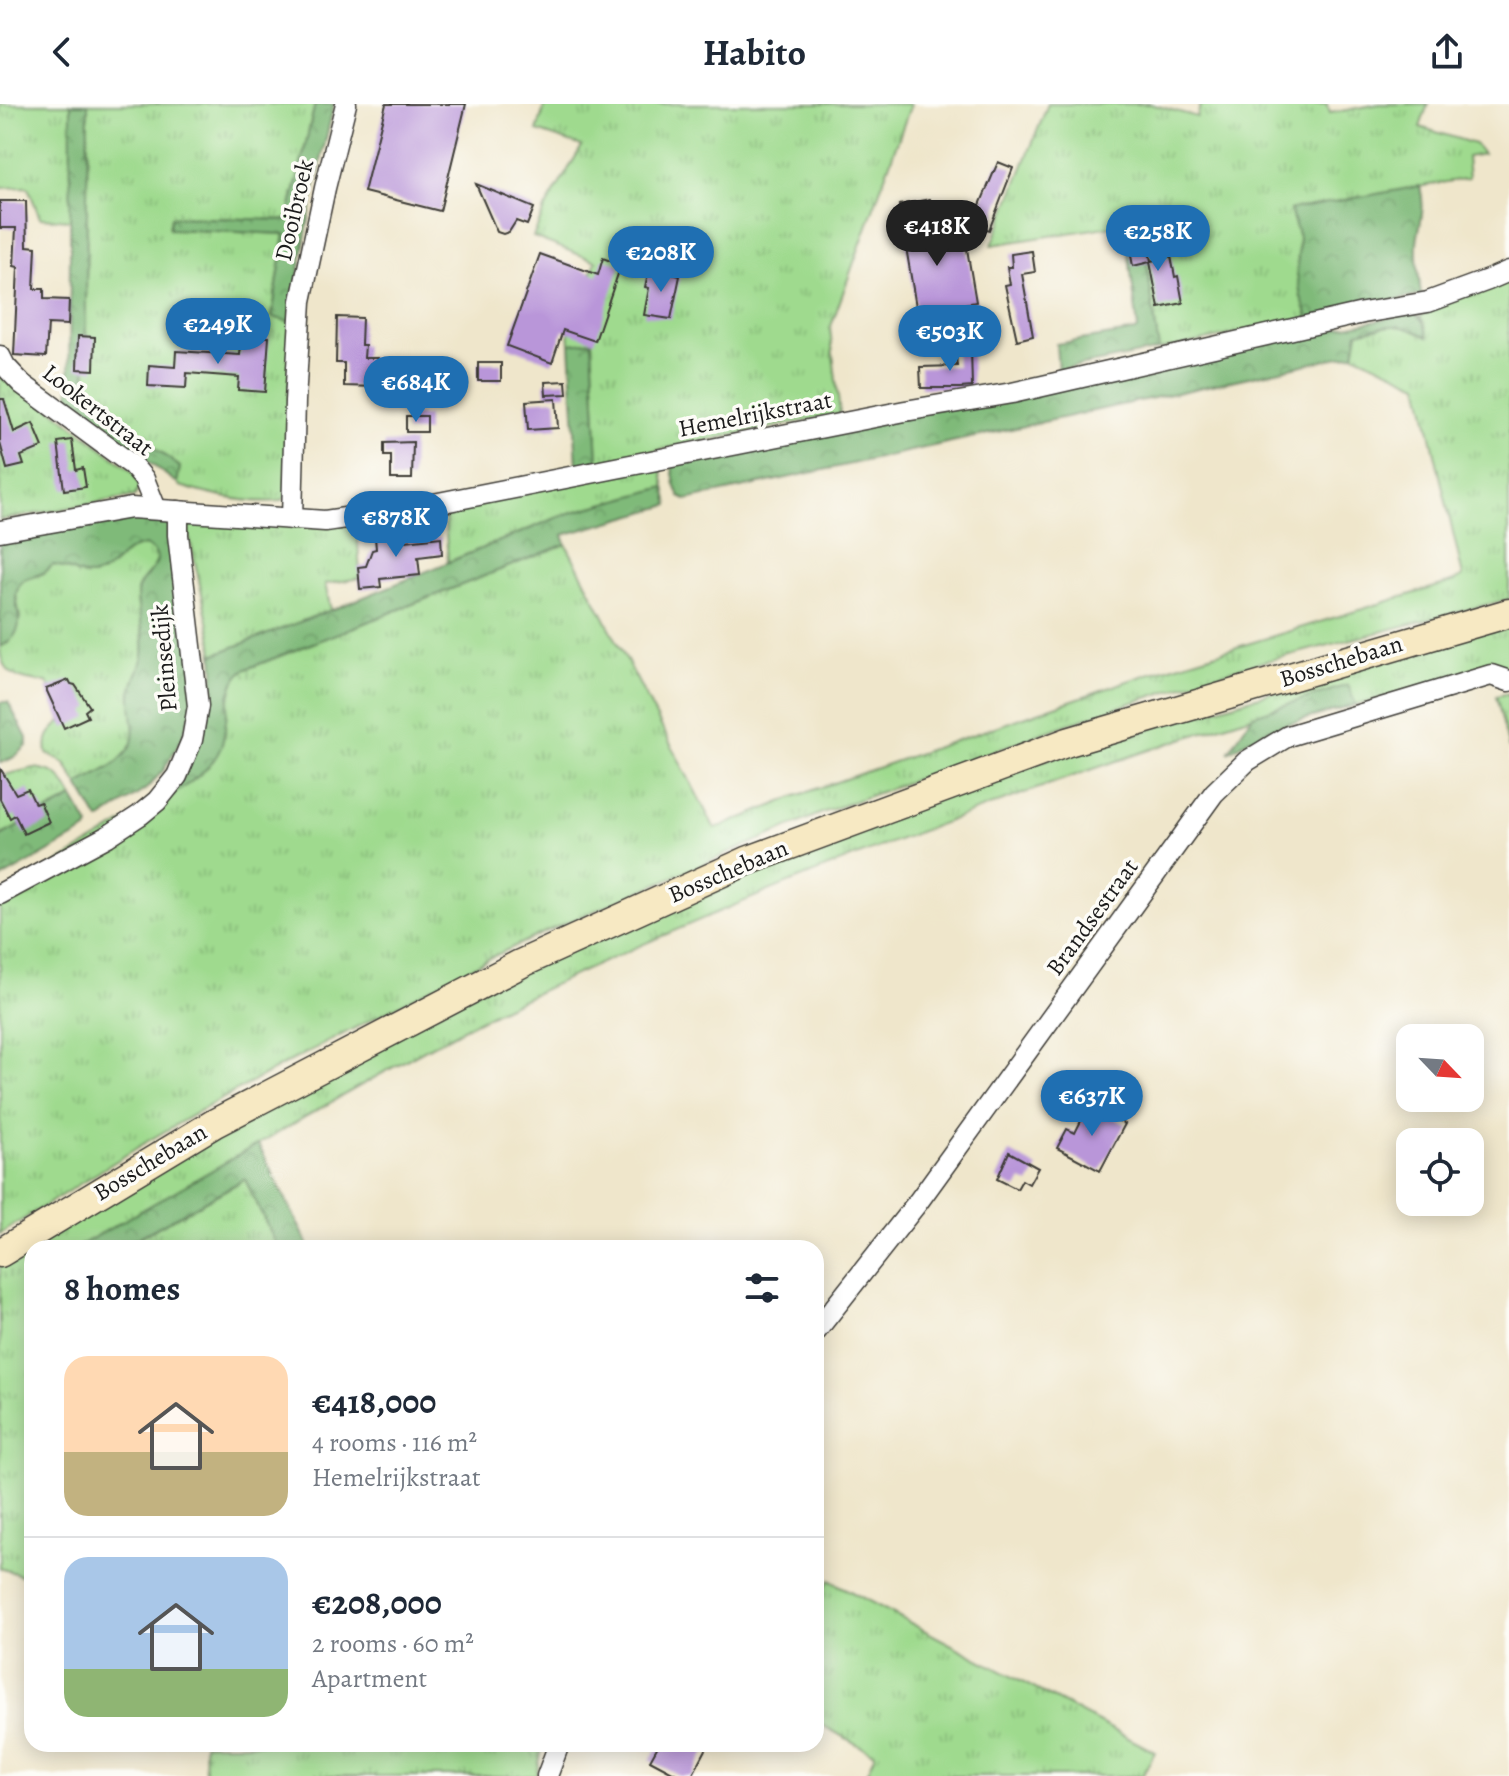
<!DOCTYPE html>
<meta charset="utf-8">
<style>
body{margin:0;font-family:Alegreya,serif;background:#f2f2f3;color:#1f2937;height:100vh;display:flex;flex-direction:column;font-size:30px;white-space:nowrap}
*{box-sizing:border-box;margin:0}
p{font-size:26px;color:#747a83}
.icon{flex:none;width:44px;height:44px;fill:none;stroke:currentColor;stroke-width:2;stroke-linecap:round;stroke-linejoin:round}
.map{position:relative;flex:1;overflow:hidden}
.sheet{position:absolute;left:24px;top:1136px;width:800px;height:512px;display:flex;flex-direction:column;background:#fff;border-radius:24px;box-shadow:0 4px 20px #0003}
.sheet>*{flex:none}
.needle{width:52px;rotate:115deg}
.buttons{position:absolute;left:1396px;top:920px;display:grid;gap:16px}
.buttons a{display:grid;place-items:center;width:88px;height:88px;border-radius:16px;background:#fff;box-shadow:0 4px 20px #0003;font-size:40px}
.price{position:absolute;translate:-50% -68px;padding:0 18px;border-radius:28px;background:#1f6fb2;color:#fff;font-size:26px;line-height:52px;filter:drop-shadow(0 2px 4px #0008)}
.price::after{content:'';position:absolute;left:50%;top:48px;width:24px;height:18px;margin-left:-12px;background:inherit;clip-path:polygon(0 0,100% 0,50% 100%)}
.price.active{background:#222;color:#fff}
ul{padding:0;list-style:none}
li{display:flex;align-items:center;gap:24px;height:200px;padding:0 40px}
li+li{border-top:2px solid #e0e1e3}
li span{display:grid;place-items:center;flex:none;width:224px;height:160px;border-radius:24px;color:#555}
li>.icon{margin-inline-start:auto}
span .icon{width:96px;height:96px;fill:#fffc;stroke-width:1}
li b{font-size:34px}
h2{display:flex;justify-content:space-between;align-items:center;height:96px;padding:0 40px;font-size:34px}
header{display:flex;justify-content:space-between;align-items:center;height:104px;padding:0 40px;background:#fff;font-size:36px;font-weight:700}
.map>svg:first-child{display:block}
.grass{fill:url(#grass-tufts);stroke:#5e7b55;stroke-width:2}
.forest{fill:url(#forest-crowns);stroke:#4e6b4a;stroke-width:2}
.building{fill:#b996d9}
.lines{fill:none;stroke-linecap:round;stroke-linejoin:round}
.street-casing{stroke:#3c3a36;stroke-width:23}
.secondary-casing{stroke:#3c3a36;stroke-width:31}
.street{stroke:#fff;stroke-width:20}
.secondary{stroke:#f7e9c3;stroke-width:28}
.labels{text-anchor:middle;stroke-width:7;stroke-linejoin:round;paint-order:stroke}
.street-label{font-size:24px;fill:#1c1c1c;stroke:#fdfcf7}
</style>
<header><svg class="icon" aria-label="back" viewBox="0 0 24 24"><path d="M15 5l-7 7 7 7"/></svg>Habito<svg class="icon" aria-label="share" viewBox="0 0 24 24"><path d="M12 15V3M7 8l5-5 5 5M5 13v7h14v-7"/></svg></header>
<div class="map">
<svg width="1509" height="1672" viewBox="0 0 1509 1672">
<defs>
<pattern id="grass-tufts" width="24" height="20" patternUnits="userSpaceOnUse" patternTransform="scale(2)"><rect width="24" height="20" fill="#9fda8e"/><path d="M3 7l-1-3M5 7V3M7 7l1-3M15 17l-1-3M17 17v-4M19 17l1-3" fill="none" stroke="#88ba7a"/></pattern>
<pattern id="forest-crowns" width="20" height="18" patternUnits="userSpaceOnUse" patternTransform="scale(2)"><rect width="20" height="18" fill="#7fba79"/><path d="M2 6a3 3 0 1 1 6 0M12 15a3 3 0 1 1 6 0" fill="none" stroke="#6d9f68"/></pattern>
</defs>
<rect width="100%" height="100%" fill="#fdfcf7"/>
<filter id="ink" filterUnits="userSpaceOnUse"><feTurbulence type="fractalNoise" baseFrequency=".0125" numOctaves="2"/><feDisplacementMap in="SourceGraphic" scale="16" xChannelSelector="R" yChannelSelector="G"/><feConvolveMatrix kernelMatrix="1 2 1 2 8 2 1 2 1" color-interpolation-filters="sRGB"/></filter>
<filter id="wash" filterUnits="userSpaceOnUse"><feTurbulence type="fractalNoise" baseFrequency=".006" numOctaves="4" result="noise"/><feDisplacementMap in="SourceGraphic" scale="32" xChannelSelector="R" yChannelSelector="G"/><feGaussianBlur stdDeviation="1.8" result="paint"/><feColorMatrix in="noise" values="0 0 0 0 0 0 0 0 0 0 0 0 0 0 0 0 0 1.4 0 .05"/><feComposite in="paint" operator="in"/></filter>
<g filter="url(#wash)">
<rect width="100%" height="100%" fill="#efe6cb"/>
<!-- grass -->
<g class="grass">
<polygon points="0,0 71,0 71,116 40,114 28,83 0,84"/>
<path d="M88 0H315L288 116 171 113 169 125 285 130 272 212 291 218 285 394 280 397C247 400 212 392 180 382L177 379 180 363 85 292Z"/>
<polygon points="545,0 911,0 830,225 840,310 598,358 592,238 570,240 569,226 596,157 533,133 546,103 582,42 537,27"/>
<polygon points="1048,0 1151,0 1197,13 1201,0 1327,0 1330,9 1379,0 1428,0 1420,23 1475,40 1483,50 1467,53 1469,74 1290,106 1299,133 1297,170 1309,214 1159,246 1141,120 1125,120 992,141"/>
<path d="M1509 170V495L1235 565 1082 615 822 709 545 828 492 853 283 961 205 1004 148 1037 0 1130V794L151 702 229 595 236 572 244 566 566 440 715 725 796 692 1148 570 1455 477 1463 472 1419 280 1354 250 1358 228C1390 221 1397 217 1427 232L1425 220 1420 212Z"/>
<polygon points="0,265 133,368 140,383 135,392 0,416"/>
<polygon points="660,360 665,383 566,410 448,458 444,402"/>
<polygon points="184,408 362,415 358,436 360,474 325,480 331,506 213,551 211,531"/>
<path d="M145 441C176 459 137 470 137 490 137 510 146 531 143 551 142 563 133 574 132 586 131 603 138 626 131 642 120 663 97 669 78 681L65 660 47 649C44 630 51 628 64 615L47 578C23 578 0 572 0 543L10 538 20 514 16 491 19 481 24 476 44 469 53 461 59 462 86 472 112 462 130 445Z"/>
<path d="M1509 518V567L1484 568 1356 601 1347 582C1060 671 776 774 504 904 437 937 372 975 307 1012 230 1056 153 1100 76 1144H32V1318L27 1322 32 1328V1438L30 1452 32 1454V1475L0 1464V1155L472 889 960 681Z"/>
<polygon points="1509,589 1509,645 1496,592"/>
<path d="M34 664C59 667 61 672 73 694L0 732V672Z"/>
<polygon points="245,1075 278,1144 120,1144"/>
<polygon points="829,1476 1155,1648 1142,1672 865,1672 875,1650 816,1618 816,1498"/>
<polygon points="204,1640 543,1640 536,1672 205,1672"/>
</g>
<!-- forest -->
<g class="forest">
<polygon points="71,0 88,0 85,292 180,363 177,379 69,300"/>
<path d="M315 0H334C317 72 302 144 291 218L272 213 285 130 169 125 171 113 288 116Z"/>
<path d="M1420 82C1426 107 1420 115 1417 139 1416 156 1419 174 1421 191L1309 214 1301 194 1297 170 1299 133 1290 106Z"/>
<polygon points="1141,119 1159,246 1058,266 1056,240 1136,227 1138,225 1125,120"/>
<path d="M1412 209C1424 214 1425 221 1428 233 1397 217 1390 221 1358 228L1354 250 686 396 680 393 675 381 671 357Z"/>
<polygon points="592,237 598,358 577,362 570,240"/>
<path d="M665 383 669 401 563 431 566 440 244 566C222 583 230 619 221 643 211 668 182 684 161 699 196 648 219 616 213 551L347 500 566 410Z"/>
<path d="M170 404 198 587 182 634 163 667 146 685 99 716 78 681C97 669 120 663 131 641 137 627 130 608 131 593 131 578 141 566 143 551 146 531 137 510 137 490 137 470 176 459 145 441 140 442 136 443 132 445 118 452 108 472 90 472 77 472 66 462 53 461 50 463 46 468 43 469 35 473 25 472 20 480 6 501 37 523 0 543V432Z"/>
<polygon points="1348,581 1356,601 1269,625 1228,648 1253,611"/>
<path d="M0 598H8L27 634V642C19 649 11 657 0 659Z"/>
<polygon points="73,694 89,722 87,726 0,775 0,732"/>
<polygon points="258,1040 310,1144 278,1144 245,1075 120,1144 76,1144"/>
</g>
<g id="blocks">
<!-- building -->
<g class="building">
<polygon points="386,0 466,0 440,107 364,88"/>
<polygon points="998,58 1013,64 989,126 972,120"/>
<polygon points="476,80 534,104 527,121 516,117 509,128 503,130 497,128"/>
<polygon points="930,95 938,144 966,139 976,198 964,200 965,231 947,232 946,205 917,209 899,101"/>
<polygon points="0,97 26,97 27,142 36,143 34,185 44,185 44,195 69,196 68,221 48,220 46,253 14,251 18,163 14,162 16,124 0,124"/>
<polygon points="1146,132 1151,157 1171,152 1175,173 1178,172 1183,199 1159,204 1150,158 1133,162 1128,136"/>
<polygon points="1032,147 1035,168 1022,170 1033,232 1017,236 1005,181 1010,180 1007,163 1012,163 1011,150"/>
<polygon points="540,150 598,171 603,154 621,161 595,237 563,226 552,259 507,242"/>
<polygon points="649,165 680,172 671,215 644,211 649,184 645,183"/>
<polygon points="337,213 362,214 361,241 365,241 364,254 378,254 377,283 344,282 344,259 336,259"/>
<polygon points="78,232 95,233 94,266 77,265"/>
<polygon points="242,232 269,233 265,288 238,286 239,273 187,269 186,284 148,282 149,261 175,263 176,247 240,251"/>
<polygon points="955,243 971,243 972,283 960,284 921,284 920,263 957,262"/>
<rect x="478" y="259" width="23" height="18"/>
<polygon points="566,277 567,290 546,291 545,278"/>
<polygon points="0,295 4,295 14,328 33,319 43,343 21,352 24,361 7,365 0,339"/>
<polygon points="556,295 558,324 528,326 526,297"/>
<rect x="406" y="312" width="21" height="16"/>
<polygon points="72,336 76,366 83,364 86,383 64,386 58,338"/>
<polygon points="413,338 412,375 391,375 391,352 384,352 384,339"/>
<polygon points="405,430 406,437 441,433 442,450 418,453 420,471 380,475 381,483 360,485 358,463 366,462 372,446 376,445 375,433"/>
<polygon points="69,576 71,580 75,581 90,603 85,607 88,613 64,624 46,585"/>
<polygon points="0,664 16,690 28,685 35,700 40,698 49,718 24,730 15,711 10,714 0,695"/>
<polygon points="1089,1001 1125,1020 1100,1067 1057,1044 1067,1025 1075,1029"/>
<polygon points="1009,1048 1038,1064 1029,1080 1022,1076 1017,1085 997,1075"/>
<polygon points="659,1640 709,1640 692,1672 680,1672 650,1656"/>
</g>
</g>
</g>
<g filter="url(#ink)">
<use href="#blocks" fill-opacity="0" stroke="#3c3a36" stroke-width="2"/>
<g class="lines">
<!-- street casing -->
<g class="street-casing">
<g id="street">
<polyline points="0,252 5,262 22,280 132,361 144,375 156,405"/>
<polyline points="292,415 295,297 301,197 325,84 346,0"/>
<polyline points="0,427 131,404 325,417 413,404 905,307 1012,289 1363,209 1428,198 1488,176 1509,167"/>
<polyline points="0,790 108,732 140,711 157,697 177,672 192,636 198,602 178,431 178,407"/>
<polyline points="816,1227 918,1098 1214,689 1247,657 1288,632 1491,571 1509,577"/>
<polyline points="547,1672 559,1640"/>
</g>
</g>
<!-- secondary casing -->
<g class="secondary-casing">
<polyline id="secondary" points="0,1149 215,1019 520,860 747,757 1068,638 1509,509"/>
</g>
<!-- street -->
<use href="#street" class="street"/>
<!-- secondary -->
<use href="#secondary" class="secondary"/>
</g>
</g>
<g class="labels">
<!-- street labels -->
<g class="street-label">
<text transform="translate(294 106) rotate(-77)" y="8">Dooibroek</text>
<text transform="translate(98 306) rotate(38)" y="8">Lookertstraat</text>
<text transform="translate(755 310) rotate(-11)" y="8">Hemelrijkstraat</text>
<text transform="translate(164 554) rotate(-95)" y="8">Pleinsedijk</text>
<text transform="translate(1341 557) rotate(-17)" y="8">Bosschebaan</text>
<text transform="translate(728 767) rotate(-23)" y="8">Bosschebaan</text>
<text transform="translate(1092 813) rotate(-54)" y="8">Brandsestraat</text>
<text transform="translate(150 1058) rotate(-31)" y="8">Bosschebaan</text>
</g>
</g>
</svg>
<div class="buttons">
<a><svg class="needle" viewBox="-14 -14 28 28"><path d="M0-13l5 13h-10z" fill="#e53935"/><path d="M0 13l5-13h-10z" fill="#747a83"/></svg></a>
<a><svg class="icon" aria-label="locate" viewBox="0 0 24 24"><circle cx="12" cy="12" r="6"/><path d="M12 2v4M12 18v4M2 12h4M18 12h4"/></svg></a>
</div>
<b class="price active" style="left:937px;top:164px">€418K</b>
<b class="price" style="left:1158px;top:169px">€258K</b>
<b class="price" style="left:661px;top:190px">€208K</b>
<b class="price" style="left:218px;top:262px">€249K</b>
<b class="price" style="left:950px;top:269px">€503K</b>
<b class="price" style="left:416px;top:320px">€684K</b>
<b class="price" style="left:396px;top:455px">€878K</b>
<b class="price" style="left:1092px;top:1034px">€637K</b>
<section class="sheet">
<h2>8 homes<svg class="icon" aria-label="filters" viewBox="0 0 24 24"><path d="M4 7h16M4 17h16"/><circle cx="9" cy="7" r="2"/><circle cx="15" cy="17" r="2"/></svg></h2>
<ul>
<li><span style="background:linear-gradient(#ffd9b3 60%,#c2b280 0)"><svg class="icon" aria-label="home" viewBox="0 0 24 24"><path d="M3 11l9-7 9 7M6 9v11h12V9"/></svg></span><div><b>€418,000</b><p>4 rooms · 116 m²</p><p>Hemelrijkstraat</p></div></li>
<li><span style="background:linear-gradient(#a9c7e8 70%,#8fb573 0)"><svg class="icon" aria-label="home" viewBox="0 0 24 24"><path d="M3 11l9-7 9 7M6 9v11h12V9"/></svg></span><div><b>€208,000</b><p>2 rooms · 60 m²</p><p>Apartment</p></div></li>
</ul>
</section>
</div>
